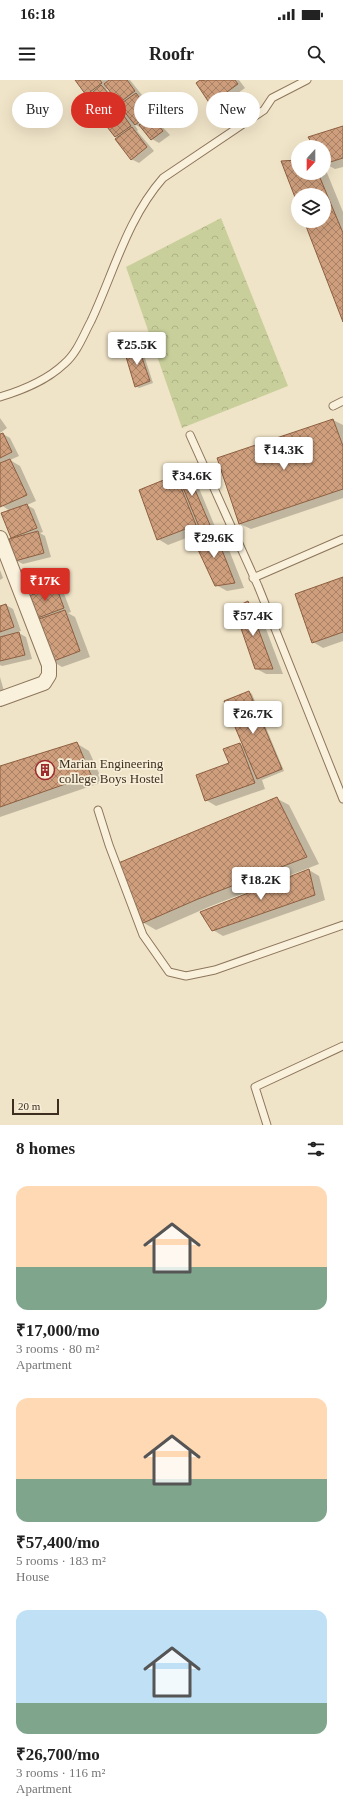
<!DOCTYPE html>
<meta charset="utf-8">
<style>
body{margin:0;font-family:Georgia,serif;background:#f6f6f6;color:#222;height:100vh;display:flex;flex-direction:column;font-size:15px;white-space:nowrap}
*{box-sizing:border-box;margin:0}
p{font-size:13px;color:#767676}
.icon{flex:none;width:22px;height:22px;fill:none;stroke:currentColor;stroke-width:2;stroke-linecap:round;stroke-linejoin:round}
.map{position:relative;height:1045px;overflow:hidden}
.panel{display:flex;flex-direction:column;background:#fff;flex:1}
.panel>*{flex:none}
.hud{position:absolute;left:12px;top:12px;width:319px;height:36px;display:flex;gap:8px}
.needle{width:26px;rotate:201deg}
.tools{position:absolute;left:291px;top:60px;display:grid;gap:8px}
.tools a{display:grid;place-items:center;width:40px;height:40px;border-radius:50%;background:#fff;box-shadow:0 4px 16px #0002;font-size:20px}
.scale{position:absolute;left:12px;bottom:10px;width:47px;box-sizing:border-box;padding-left:4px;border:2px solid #3d2e20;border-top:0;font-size:11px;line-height:14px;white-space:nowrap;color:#3d2e20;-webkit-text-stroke:3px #f7eed8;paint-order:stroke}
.price{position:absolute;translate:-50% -34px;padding:0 9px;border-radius:4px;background:#fff;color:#222;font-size:13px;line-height:26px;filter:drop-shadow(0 1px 2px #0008)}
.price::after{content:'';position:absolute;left:50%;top:24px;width:12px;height:9px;margin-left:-6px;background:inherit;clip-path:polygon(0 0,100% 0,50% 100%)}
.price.active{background:#d93025;color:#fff}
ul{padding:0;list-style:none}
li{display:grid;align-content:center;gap:8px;height:212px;padding:0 16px}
li span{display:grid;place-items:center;height:124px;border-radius:12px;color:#555}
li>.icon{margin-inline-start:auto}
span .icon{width:72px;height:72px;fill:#fffc;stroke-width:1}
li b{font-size:17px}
h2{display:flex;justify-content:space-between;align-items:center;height:48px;padding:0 16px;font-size:17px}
.tag{padding:0 14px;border-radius:18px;background:#fff;box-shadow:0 4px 16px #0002;font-size:14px;line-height:36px}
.tag.active{background:#d93025;color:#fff}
.status{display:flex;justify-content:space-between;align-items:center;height:28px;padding:0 20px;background:#fff;direction:ltr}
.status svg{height:11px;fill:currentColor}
header{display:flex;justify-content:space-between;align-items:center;height:52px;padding:0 16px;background:#fff;font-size:18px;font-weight:800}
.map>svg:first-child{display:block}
.park{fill:url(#park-crowns)}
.shadow{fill:#0003;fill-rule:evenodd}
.building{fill:url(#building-cross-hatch);stroke:#8d5f41}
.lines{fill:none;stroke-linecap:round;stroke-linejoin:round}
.service-casing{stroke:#8d765c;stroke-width:9}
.minor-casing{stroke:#8d765c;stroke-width:16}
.service{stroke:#faf1dc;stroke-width:7}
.minor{stroke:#faf1dc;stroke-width:14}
.labels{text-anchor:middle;stroke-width:3.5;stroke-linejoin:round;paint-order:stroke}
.poi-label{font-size:13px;fill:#3d2e20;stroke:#f7eed8;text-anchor:start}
</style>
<div class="status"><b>16:18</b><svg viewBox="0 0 49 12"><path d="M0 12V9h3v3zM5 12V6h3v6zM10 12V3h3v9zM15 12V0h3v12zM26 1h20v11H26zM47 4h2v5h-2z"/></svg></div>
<header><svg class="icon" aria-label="menu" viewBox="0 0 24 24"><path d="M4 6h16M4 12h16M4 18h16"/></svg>Roofr<svg class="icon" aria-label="search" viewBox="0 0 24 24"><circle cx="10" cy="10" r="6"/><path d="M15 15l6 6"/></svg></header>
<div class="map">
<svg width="343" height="1045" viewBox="0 0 343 1045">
<defs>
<pattern id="park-crowns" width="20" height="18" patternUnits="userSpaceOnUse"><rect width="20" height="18" fill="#c9cf9b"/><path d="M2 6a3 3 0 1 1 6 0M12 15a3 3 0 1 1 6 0" fill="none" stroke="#aeb285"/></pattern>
<pattern id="building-cross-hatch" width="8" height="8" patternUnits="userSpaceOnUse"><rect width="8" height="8" fill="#cf9f7d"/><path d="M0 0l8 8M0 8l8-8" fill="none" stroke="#a98266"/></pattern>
</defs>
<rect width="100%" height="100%" fill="#f0e4c8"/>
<!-- park -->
<polygon class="park" points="221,138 288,306 182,348 126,187"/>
<!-- shadow -->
<g class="shadow">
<path d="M76 0H130L142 15 140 17 158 37 155 39 170 55 159 63 152 59 143 49 133 43 138 50 137 51 154 71 139 83 131 79 118 58 102 38 104 37 87 19 90 16ZM108 8 114 14 112 15 106 9Z"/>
<polygon points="202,0 207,1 209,0 239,0 245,8 218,27 211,23 197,3"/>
<polygon points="343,47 343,87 335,89 324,83 324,67 315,67"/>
<polygon points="298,81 298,93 324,93 325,88 343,132 343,239 305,141 324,141 324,115 298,115 298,122 282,82"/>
<polygon points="138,267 142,269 153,303 139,308 136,306"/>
<polygon points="0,338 7,348 0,353"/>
<polygon points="333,340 343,345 343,418 251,449 240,444 218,379"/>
<polygon points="3,354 10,358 19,376 10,380 20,386 36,421 27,425 34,429 43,452 40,453 45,456 51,477 23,484 15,480 12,459 3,434 10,431 0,424 0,355"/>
<polygon points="184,385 191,389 216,449 212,450 224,457 244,508 227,511 216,505 209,453 205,451 168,465 158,459 176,396 180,398"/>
<polygon points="0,490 3,498 0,500"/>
<polygon points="343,498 343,561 323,568 313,562"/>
<polygon points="56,507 63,511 71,532 68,533 75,537 90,577 62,587 52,581 35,538"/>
<polygon points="248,522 258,528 283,594 266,594 255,588"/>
<polygon points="6,525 13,529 21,551 17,552 26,557 32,579 2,586 0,585 0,527"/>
<polygon points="0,597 4,611 0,612"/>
<polygon points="249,612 252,614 284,691 262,700 265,709 216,726 206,720 230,684 240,664 244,666"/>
<polygon points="76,663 89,671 103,702 0,737 0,687"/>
<polygon points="276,718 289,725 319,784 211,826 156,850 144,843 135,820"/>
<polygon points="309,790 319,796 325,820 223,856 213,850"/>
</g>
<!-- building -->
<g class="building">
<polygon points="75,0 100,0 102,3 86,15"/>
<polygon points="109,0 127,0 135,11 119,23 104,4"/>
<polygon points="200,0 206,1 208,0 235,0 238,4 210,24 196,3"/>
<polygon points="101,5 117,23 102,36 85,19"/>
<polygon points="136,13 151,33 135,45 119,25"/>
<polygon points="117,26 131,46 115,57 100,38"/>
<polygon points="151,36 163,51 151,60 139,45"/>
<polygon points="343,46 343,78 324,84 324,67 314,67 308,57"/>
<polygon points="132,47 147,67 131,80 115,59"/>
<polygon points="298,80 298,93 318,93 343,153 343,242 304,141 324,141 324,115 298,115 298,125 281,81"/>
<polygon points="138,266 150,301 135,307 124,270"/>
<polygon points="333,339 343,366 343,409 239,444 217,378"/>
<polygon points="3,353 12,372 0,378 0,354"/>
<polygon points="10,379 27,415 0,427 0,383"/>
<polygon points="184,384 210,445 200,449 175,388"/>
<polygon points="176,395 196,445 157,460 139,410"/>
<polygon points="27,424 37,448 11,458 1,433"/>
<polygon points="214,450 235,503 215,506 193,459"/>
<polygon points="38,451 44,473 15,481 9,459"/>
<polygon points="343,497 343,552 312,563 295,514"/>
<polygon points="56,506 64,528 35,539 26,517"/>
<polygon points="248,521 273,589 255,589 234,528"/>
<polygon points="6,524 14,547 0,552 0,526"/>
<polygon points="65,530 80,571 51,582 36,540"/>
<polygon points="19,552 25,575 0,581 0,557"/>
<polygon points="249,611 282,689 257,699 224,621"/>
<polygon points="77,662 91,695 0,727 0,686"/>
<polygon points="240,663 255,703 205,721 196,695 229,683 223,669"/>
<polygon points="277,717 307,777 198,819 143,843 116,784"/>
<polygon points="309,789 315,815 212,851 200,832"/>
</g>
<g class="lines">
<!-- service casing -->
<g class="service-casing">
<g id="service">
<path d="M0 317C23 310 46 301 64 284 77 273 83 256 91 241 114 192 127 139 163 98L264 30 272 18 307 0"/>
<polyline points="333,326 343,321"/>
<polyline points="190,355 258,506 343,719"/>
<polyline points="253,498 343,459"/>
<polyline points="98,730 109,765 143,855 169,892 186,896 215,890 343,845"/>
<polyline points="267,1045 255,1007 343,966"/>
</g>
</g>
<!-- minor casing -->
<g class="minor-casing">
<polyline id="minor" points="0,458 49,585 49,595 44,603 0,619"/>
</g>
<!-- service -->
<use href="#service" class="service"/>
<!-- minor -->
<use href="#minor" class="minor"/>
</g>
<!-- icons -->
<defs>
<g id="building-ring" transform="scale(1)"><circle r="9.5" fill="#f7eed8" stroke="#9e2a2b" stroke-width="1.5"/><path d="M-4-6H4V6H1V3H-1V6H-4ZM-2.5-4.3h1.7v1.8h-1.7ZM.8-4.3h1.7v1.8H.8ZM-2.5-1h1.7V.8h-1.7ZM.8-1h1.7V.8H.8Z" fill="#9e2a2b"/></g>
</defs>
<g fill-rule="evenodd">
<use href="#building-ring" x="45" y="690"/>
</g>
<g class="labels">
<!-- poi labels -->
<g class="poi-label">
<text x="59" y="688">Marian Engineering<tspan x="59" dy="15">college Boys Hostel</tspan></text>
</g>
</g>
</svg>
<div class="tools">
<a><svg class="needle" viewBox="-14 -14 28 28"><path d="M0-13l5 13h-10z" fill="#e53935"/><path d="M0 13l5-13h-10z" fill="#767676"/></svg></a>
<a><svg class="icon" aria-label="layers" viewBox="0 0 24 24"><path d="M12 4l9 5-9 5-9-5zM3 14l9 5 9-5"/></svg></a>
</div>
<div class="scale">20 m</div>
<b class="price" style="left:137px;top:286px">₹25.5K</b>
<b class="price" style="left:284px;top:391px">₹14.3K</b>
<b class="price" style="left:192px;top:417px">₹34.6K</b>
<b class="price" style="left:214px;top:479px">₹29.6K</b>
<b class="price active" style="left:45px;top:522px">₹17K</b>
<b class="price" style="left:253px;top:557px">₹57.4K</b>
<b class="price" style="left:253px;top:655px">₹26.7K</b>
<b class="price" style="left:261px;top:821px">₹18.2K</b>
<div class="hud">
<a class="tag">Buy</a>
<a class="tag active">Rent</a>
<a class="tag">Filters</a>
<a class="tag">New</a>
</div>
</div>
<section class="panel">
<h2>8 homes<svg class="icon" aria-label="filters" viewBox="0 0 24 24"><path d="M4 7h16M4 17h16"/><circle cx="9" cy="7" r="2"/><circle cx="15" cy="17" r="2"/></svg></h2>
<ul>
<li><span style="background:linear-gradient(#ffd9b3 65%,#7fa58c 0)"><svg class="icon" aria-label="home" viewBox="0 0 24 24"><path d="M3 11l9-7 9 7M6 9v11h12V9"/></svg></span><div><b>₹17,000/mo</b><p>3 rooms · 80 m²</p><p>Apartment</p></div></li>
<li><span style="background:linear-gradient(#ffd9b3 65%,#7fa58c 0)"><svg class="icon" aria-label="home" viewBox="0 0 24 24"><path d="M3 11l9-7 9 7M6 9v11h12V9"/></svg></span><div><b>₹57,400/mo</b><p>5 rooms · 183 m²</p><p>House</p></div></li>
<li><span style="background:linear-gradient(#bfe0f5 75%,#7fa58c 0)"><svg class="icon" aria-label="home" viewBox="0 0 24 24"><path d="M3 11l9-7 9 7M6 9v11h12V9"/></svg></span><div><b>₹26,700/mo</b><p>3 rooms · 116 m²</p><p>Apartment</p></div></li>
</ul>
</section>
